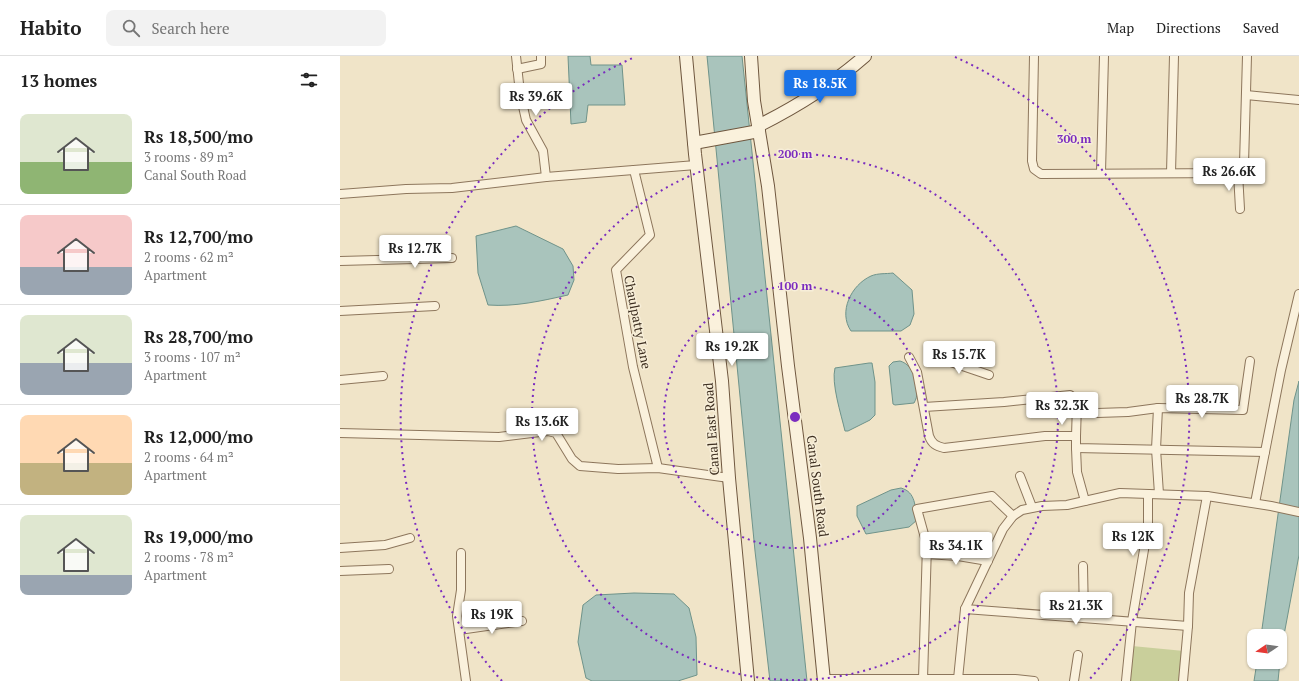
<!DOCTYPE html>
<meta charset="utf-8">
<style>
body{margin:0;font-family:"PT Serif",serif;background:#f2f2f2;color:#222;height:100vh;display:flex;flex-direction:column;font-size:15px;white-space:nowrap}
*{box-sizing:border-box;margin:0}
p{font-size:13px;color:#767676}
.icon{flex:none;width:22px;height:22px;fill:none;stroke:currentColor;stroke-width:2;stroke-linecap:round;stroke-linejoin:round}
.map{position:relative;flex:1;overflow:hidden}
.drawer{display:flex;flex-direction:column;background:#fff;width:340px}
.drawer>*{flex:none}
.needle{width:26px;rotate:257deg}
.buttons{position:absolute;left:907px;top:573px;display:grid;gap:8px}
.buttons a{display:grid;place-items:center;width:40px;height:40px;border-radius:8px;background:#fff;box-shadow:0 1px 3px #0004;font-size:20px}
.price{position:absolute;translate:-50% -34px;padding:0 9px;border-radius:4px;background:#fff;color:#222;font-size:13px;line-height:26px;filter:drop-shadow(0 1px 2px #0008)}
.price::after{content:'';position:absolute;left:50%;top:24px;width:12px;height:9px;margin-left:-6px;background:inherit;clip-path:polygon(0 0,100% 0,50% 100%)}
.price.active{background:#1a73e8;color:#fff}
ul{padding:0;list-style:none}
li{display:flex;align-items:center;gap:12px;height:100px;padding:0 20px}
li+li{border-top:1px solid #e0e0e0}
li span{display:grid;place-items:center;flex:none;width:112px;height:80px;border-radius:8px;color:#555}
li>.icon{margin-inline-start:auto}
span .icon{width:48px;height:48px;fill:#fffc;stroke-width:1}
li b{font-size:17px}
h2{display:flex;justify-content:space-between;align-items:center;height:48px;padding:0 20px;font-size:17px}
header{display:flex;align-items:center;gap:24px;box-sizing:border-box;height:56px;padding:0 20px;background:#fff;border-bottom:1px solid #e0e0e0}
header strong{font-size:19px}
nav{display:flex;gap:22px;margin-inline-start:auto;font-size:14px}
.search{width:280px;height:36px;background:#f2f2f2;display:flex;align-items:center;gap:10px;box-sizing:border-box;padding:0 14px;border-radius:8px;color:#767676;font-size:15px}
main{display:flex;flex:1;min-height:0}
.map>svg:first-child{display:block}
.green{fill:#c9cf9b}
.water{fill:#a9c4bc;stroke:#6f938a}
.lines{fill:none;stroke-linecap:round;stroke-linejoin:round}
.street-casing{stroke:#8d765c;stroke-width:10}
.secondary-casing{stroke:#6f573f;stroke-width:14}
.street{stroke:#faf1dc;stroke-width:8}
.secondary{stroke:#faf1dc;stroke-width:12}
.ring{fill:none;stroke:#7b2cbf;stroke-width:2;stroke-dasharray:2 4}
.labels{text-anchor:middle;stroke-width:3;stroke-linejoin:round;paint-order:stroke}
.street-label{font-size:13px;fill:#3d2e20;stroke:#f7eed8}
.centre{fill:#7b2cbf;stroke:#f7eed8;stroke-width:2}
.ring-label{font-size:12px;text-anchor:middle;font-weight:bold;fill:#7b2cbf;stroke:#f7eed8;stroke-width:3;stroke-linejoin:round;paint-order:stroke}
</style>
<header>
<strong>Habito</strong>
<div class="search"><svg class="icon" aria-label="search" viewBox="0 0 24 24"><circle cx="10" cy="10" r="6"/><path d="M15 15l6 6"/></svg>Search here</div>
<nav><a>Map</a><a>Directions</a><a>Saved</a></nav>
</header>
<main>
<section class="drawer">
<h2>13 homes<svg class="icon" aria-label="filters" viewBox="0 0 24 24"><path d="M4 7h16M4 17h16"/><circle cx="9" cy="7" r="2"/><circle cx="15" cy="17" r="2"/></svg></h2>
<ul>
<li><span style="background:linear-gradient(#dfe7d0 60%,#8fb573 0)"><svg class="icon" aria-label="home" viewBox="0 0 24 24"><path d="M3 11l9-7 9 7M6 9v11h12V9"/></svg></span><div><b>Rs 18,500/mo</b><p>3 rooms · 89 m²</p><p>Canal South Road</p></div></li>
<li><span style="background:linear-gradient(#f6c9c9 65%,#9aa5b1 0)"><svg class="icon" aria-label="home" viewBox="0 0 24 24"><path d="M3 11l9-7 9 7M6 9v11h12V9"/></svg></span><div><b>Rs 12,700/mo</b><p>2 rooms · 62 m²</p><p>Apartment</p></div></li>
<li><span style="background:linear-gradient(#dfe7d0 60%,#9aa5b1 0)"><svg class="icon" aria-label="home" viewBox="0 0 24 24"><path d="M3 11l9-7 9 7M6 9v11h12V9"/></svg></span><div><b>Rs 28,700/mo</b><p>3 rooms · 107 m²</p><p>Apartment</p></div></li>
<li><span style="background:linear-gradient(#ffd9b3 60%,#c2b280 0)"><svg class="icon" aria-label="home" viewBox="0 0 24 24"><path d="M3 11l9-7 9 7M6 9v11h12V9"/></svg></span><div><b>Rs 12,000/mo</b><p>2 rooms · 64 m²</p><p>Apartment</p></div></li>
<li><span style="background:linear-gradient(#dfe7d0 75%,#9aa5b1 0)"><svg class="icon" aria-label="home" viewBox="0 0 24 24"><path d="M3 11l9-7 9 7M6 9v11h12V9"/></svg></span><div><b>Rs 19,000/mo</b><p>2 rooms · 78 m²</p><p>Apartment</p></div></li>
</ul>
</section>
<div class="map">
<svg width="959" height="625" viewBox="0 0 959 625">
<rect width="100%" height="100%" fill="#f0e4c8"/>
<!-- green -->
<polygon class="green" points="792,590 844,595 843,625 790,625"/>
<!-- water -->
<g class="water">
<polygon points="228,0 250,0 251,9 282,9 285,49 248,49 246,66 231,68"/>
<polygon points="367,0 402,0 467,625 430,625 415,495"/>
<path d="M176 170 223 193 233 210 234 224 228 239C201 245 175 251 148 249L138 217 136 180Z"/>
<path d="M553 217 572 234 574 258 570 269 561 275H511C498 256 511 229 531 220 538 217 546 218 553 217Z"/>
<path d="M560 305C575 309 582 334 574 347L555 349 553 348 549 310 553 306Z"/>
<path d="M529 307H532L535 326V359L530 364 508 375H505C501 358 491 327 495 312Z"/>
<polygon points="959,325 959,499 941,595 938,625 914,625 917,606 940,606 940,580 921,580 954,344"/>
<path d="M561 432C576 436 575 451 577 464L569 471 526 478 517 460V450L551 434Z"/>
<polygon points="294,537 334,538 349,552 356,581 357,619 338,625 252,625 246,622 238,586 243,549 256,539"/>
</g>
<g class="lines">
<!-- street casing -->
<g class="street-casing">
<g id="street">
<polyline points="176,0 180,37 186,64 203,95 206,121"/>
<polyline points="694,0 692,105 694,113 701,118 898,117 902,115 904,108 907,0"/>
<polyline points="177,13 201,8 201,0"/>
<polyline points="906,39 959,44"/>
<polyline points="294,114 310,179 276,214 293,311 318,412"/>
<polyline points="761,116 764,0"/>
<polyline points="831,117 834,0"/>
<polyline points="898,117 900,153"/>
<polyline points="0,138 66,133 112,132 206,121 356,109"/>
<polyline points="0,205 112,202"/>
<polyline points="0,255 95,250"/>
<path d="M569 301 577 316 589 380C592 388 596 390 604 392L705 380H736V392L925 396"/>
<polyline points="596,301 649,319"/>
<polyline points="0,324 43,320"/>
<polyline points="584,351 664,346 730,339 735,343 737,348 736,380"/>
<polyline points="818,352 816,393 819,438"/>
<polyline points="757,357 788,356 818,352 903,354 910,305"/>
<polyline points="0,377 159,381 208,375 216,377 232,403 240,410 278,413 318,412 389,422"/>
<polyline points="736,392 737,416 745,445"/>
<polyline points="680,420 692,451"/>
<polyline points="915,447 941,314 959,238"/>
<polyline points="0,492 45,489 70,482"/>
<polyline points="121,497 121,534 117,560 126,625"/>
<polyline points="586,498 618,500 648,505"/>
<polyline points="743,510 744,561"/>
<polyline points="0,515 49,513"/>
<polyline points="625,553 848,570"/>
<polyline points="119,574 182,565"/>
<polyline points="484,623 618,623 625,553 663,473 673,460 682,454 702,450 727,449 780,437 867,440 931,450 959,456"/>
<polyline points="583,623 587,489 577,453 652,440 673,460"/>
<polyline points="618,623 675,623 694,625"/>
<polyline points="734,625 738,599"/>
<polyline points="786,625 792,565 808,470 808,438"/>
<polyline points="843,625 848,570 849,537 867,440"/>
</g>
</g>
<!-- secondary casing -->
<g class="secondary-casing">
<g id="secondary">
<polyline points="346,0 355,98 382,325 389,422 408,625"/>
<polyline points="411,0 414,45 428,130 448,310 470,482 484,625"/>
<path d="M418 70C456 51 493 28 525 0"/>
<polyline points="354,87 419,75"/>
</g>
</g>
<!-- street -->
<use href="#street" class="street"/>
<!-- secondary -->
<use href="#secondary" class="secondary"/>
</g>
<!-- distance rings -->
<g class="ring">
<circle cx="455" cy="361" r="131"/>
<circle cx="455" cy="361" r="263"/>
<path d="M162 625A394 394 0 0 1 295 1M615 1A394 394 0 0 1 748 625"/>
</g>
<g class="labels">
<!-- street labels -->
<g class="street-label">
<text transform="translate(298 266) rotate(79)" y="5">Chaulpatty Lane</text>
<text transform="translate(371 373) rotate(-94)" y="5">Canal East Road</text>
<text transform="translate(478 430) rotate(83)" y="5">Canal South Road</text>
</g>
</g>
<circle cx="455" cy="361" r="6" class="centre"/>
<g class="ring-label">
<text x="734" y="87">300 m</text>
<text x="455" y="102">200 m</text>
<text x="455" y="234">100 m</text>
</g>
</svg>
<div class="buttons">
<a><svg class="needle" viewBox="-14 -14 28 28"><path d="M0-13l5 13h-10z" fill="#e53935"/><path d="M0 13l5-13h-10z" fill="#767676"/></svg></a>
</div>
<b class="price active" style="left:480px;top:48px">Rs 18.5K</b>
<b class="price" style="left:196px;top:61px">Rs 39.6K</b>
<b class="price" style="left:889px;top:136px">Rs 26.6K</b>
<b class="price" style="left:75px;top:213px">Rs 12.7K</b>
<b class="price" style="left:392px;top:311px">Rs 19.2K</b>
<b class="price" style="left:619px;top:319px">Rs 15.7K</b>
<b class="price" style="left:862px;top:363px">Rs 28.7K</b>
<b class="price" style="left:722px;top:370px">Rs 32.3K</b>
<b class="price" style="left:202px;top:386px">Rs 13.6K</b>
<b class="price" style="left:793px;top:501px">Rs 12K</b>
<b class="price" style="left:616px;top:510px">Rs 34.1K</b>
<b class="price" style="left:736px;top:570px">Rs 21.3K</b>
<b class="price" style="left:152px;top:579px">Rs 19K</b>
</div>
</main>
